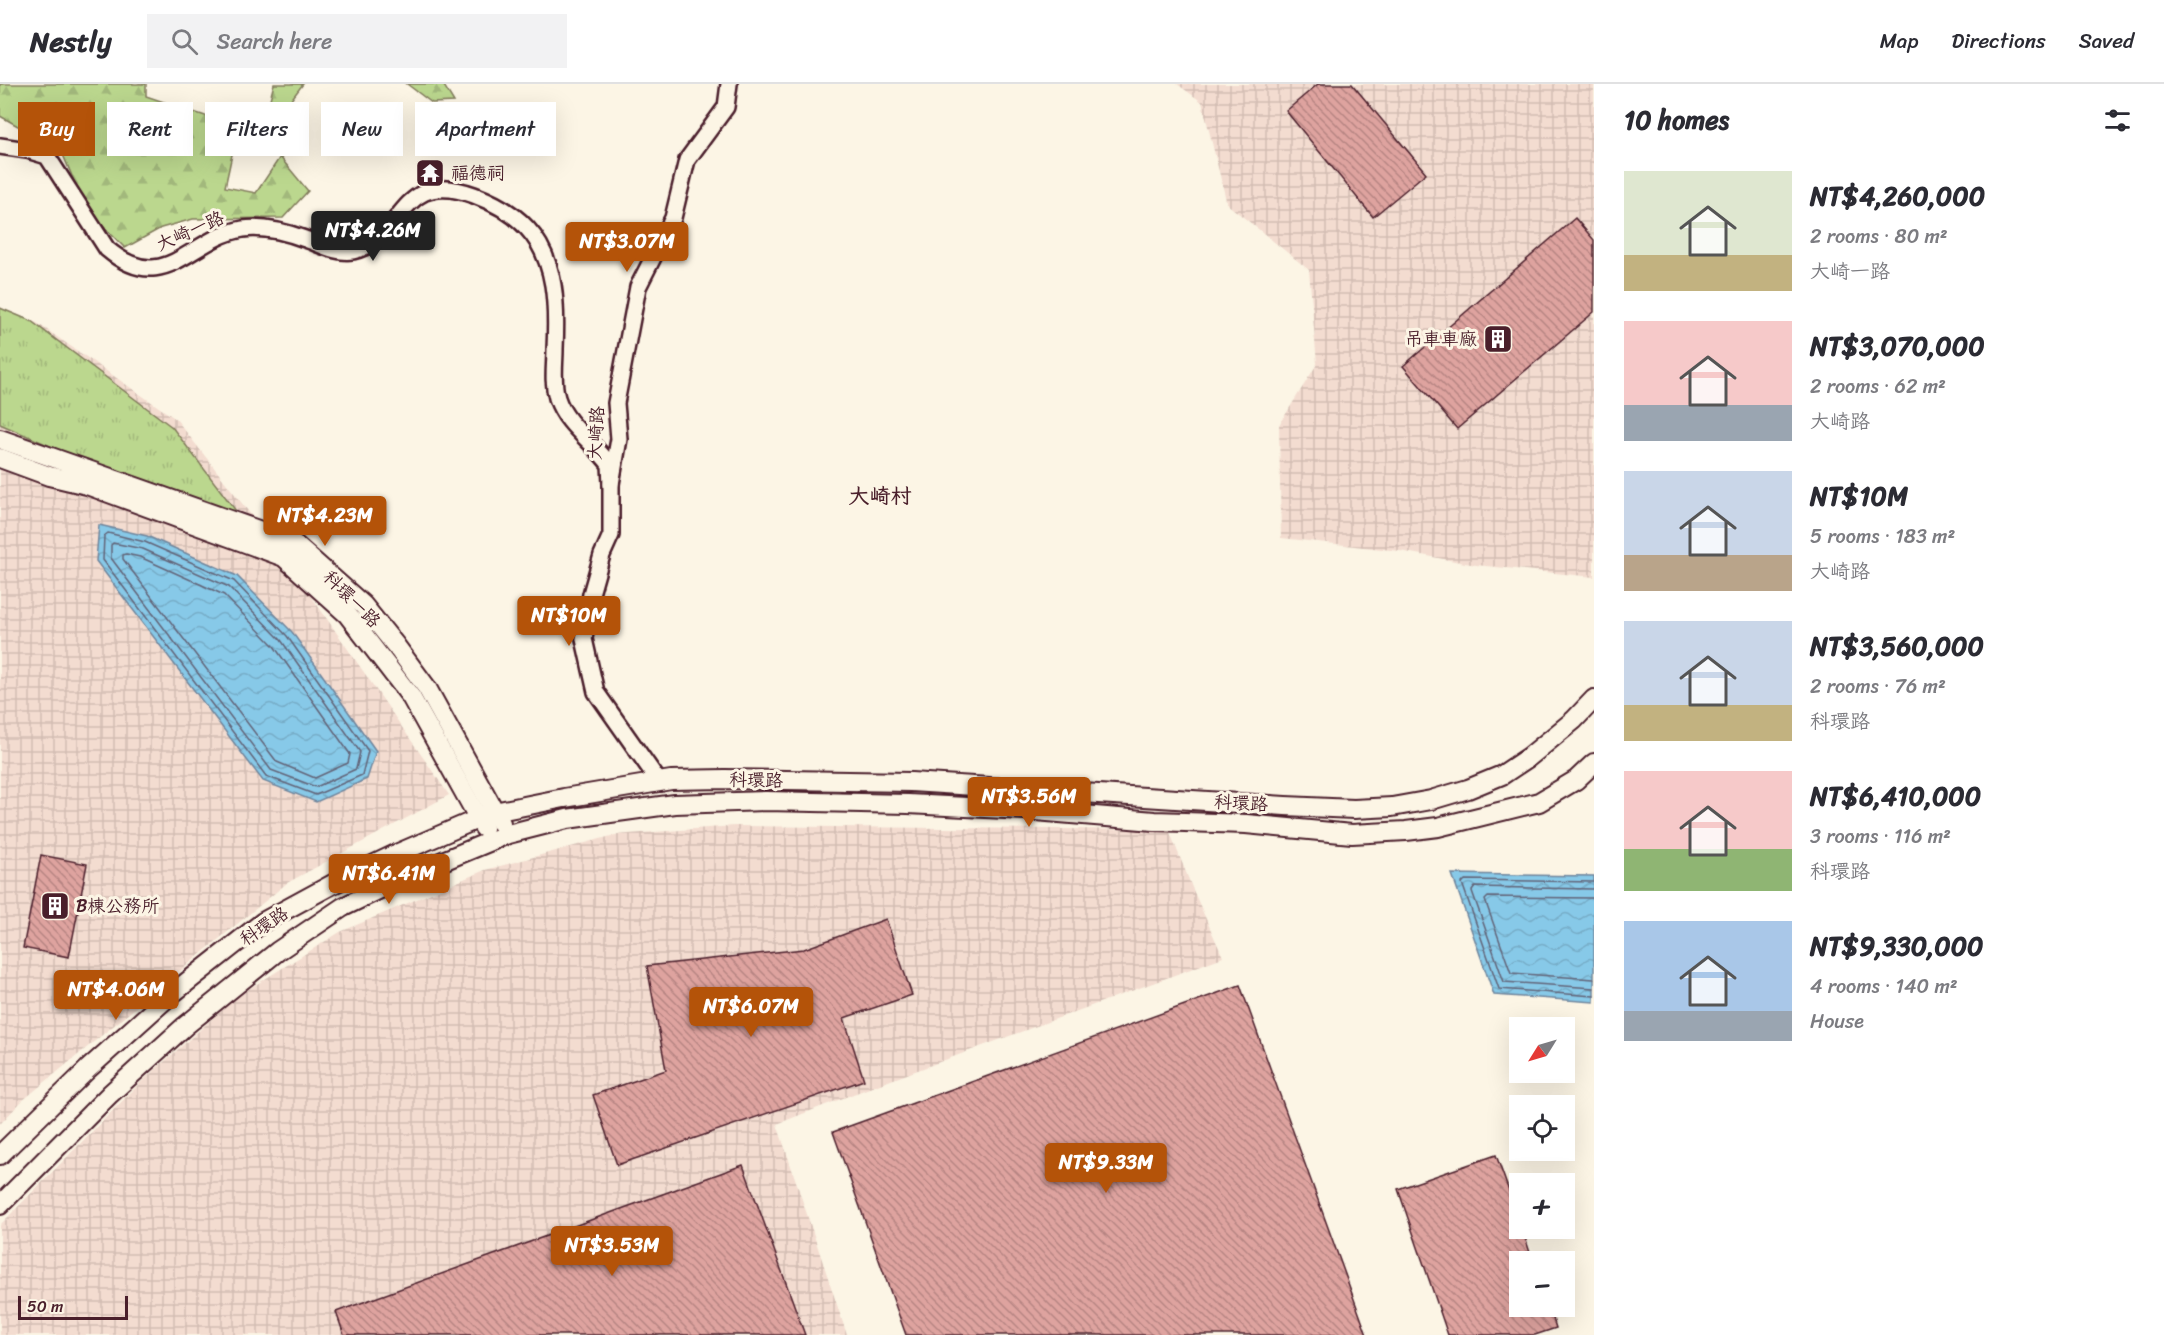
<!DOCTYPE html>
<meta charset="utf-8">
<style>
body{margin:0;font-family:Sriracha,"LXGW WenKai TC",sans-serif;background:#f2f2f3;color:#2b2b33;height:100vh;display:flex;flex-direction:column;font-size:22px;white-space:nowrap}
*{box-sizing:border-box;margin:0}
p{font-size:20px;color:#7c7c81}
.icon{flex:none;width:33px;height:33px;fill:none;stroke:currentColor;stroke-width:2;stroke-linecap:round;stroke-linejoin:round}
.map{position:relative;flex:1;overflow:hidden}
.sheet{display:flex;flex-direction:column;background:#fff;width:570px}
.sheet>*{flex:none}
.top-card{position:absolute;left:18px;top:18px;width:570px;height:54px;display:flex;gap:12px}
.needle{width:39px;rotate:233deg}
.buttons{position:absolute;left:1509px;top:933px;display:grid;gap:12px}
.buttons a{display:grid;place-items:center;width:66px;height:66px;border-radius:0px;background:#fff;box-shadow:0 6px 24px #0002;font-size:30px}
.scale{position:absolute;left:18px;bottom:15px;width:110px;box-sizing:border-box;padding-left:6px;border:3px solid #4a1f2b;border-top:0;font-size:16px;line-height:21px;white-space:nowrap;color:#4a1f2b;-webkit-text-stroke:4px #fcf5e5;paint-order:stroke}
.price{position:absolute;translate:-50% -51px;padding:0 14px;border-radius:6px;background:#b45309;color:#fff;font-size:20px;line-height:39px;filter:drop-shadow(0 2px 3px #0008)}
.price::after{content:'';position:absolute;left:50%;top:36px;width:18px;height:14px;margin-left:-9px;background:inherit;clip-path:polygon(0 0,100% 0,50% 100%)}
.price.selected{background:#222;color:#fff}
ul{padding:0;list-style:none}
li{display:flex;align-items:center;gap:18px;height:150px;padding:0 30px}
li span{display:grid;place-items:center;flex:none;width:168px;height:120px;border-radius:0px;color:#555}
li>.icon{margin-inline-start:auto}
span .icon{width:72px;height:72px;fill:#fffc;stroke-width:1}
li b{font-size:26px}
h2{display:flex;justify-content:space-between;align-items:center;height:72px;padding:0 30px;font-size:26px}
.tag{padding:0 21px;border-radius:0px;background:#fff;box-shadow:0 6px 24px #0002;font-size:21px;line-height:54px}
.tag.selected{background:#b45309;color:#fff}
header{display:flex;align-items:center;gap:36px;box-sizing:border-box;height:84px;padding:0 30px;background:#fff;border-bottom:2px solid #e1e1e2}
header strong{font-size:28px}
nav{display:flex;gap:33px;margin-inline-start:auto;font-size:21px}
.search{width:420px;height:54px;background:#f2f2f3;display:flex;align-items:center;gap:15px;box-sizing:border-box;padding:0 21px;border-radius:0px;color:#7c7c81;font-size:22px}
main{display:flex;flex:1;min-height:0}
.map>svg:first-child{display:block}
.industrial{fill:url(#industrial-grid)}
.forest{fill:url(#forest-firs);stroke:#827b5c;stroke-width:1.5}
.park{fill:url(#park-tufts);stroke:#827b5c;stroke-width:1.5}
.water{fill:url(#water-waves);stroke:#6f859c;stroke-width:1.5}
.lines{fill:none;stroke-linecap:round;stroke-linejoin:round}
.shore{stroke:#626377;stroke-width:1.5}
.building{fill:url(#building-back-hatch);stroke:#4a1f2b;stroke-width:1.5}
.minor-casing{stroke:#4a1f2b;stroke-width:20}
.tertiary-casing{stroke:#4a1f2b;stroke-width:22}
.minor{stroke:#fcf5e5;stroke-width:15}
.tertiary{stroke:#fcf5e5;stroke-width:18}
.labels{text-anchor:middle;stroke-width:6;stroke-linejoin:round;paint-order:stroke}
.poi-label{font-size:18px;fill:#4a1f2b;stroke:#fcf5e5;text-anchor:start}
.street-label{font-size:18px;fill:#4a1f2b;stroke:#fcf5e5}
.quarter-label{font-size:21px;font-weight:bold;fill:#4a1f2b;stroke:#fcf5e5}
</style>
<header>
<strong>Nestly</strong>
<div class="search"><svg class="icon" aria-label="search" viewBox="0 0 24 24"><circle cx="10" cy="10" r="6"/><path d="M15 15l6 6"/></svg>Search here</div>
<nav><a>Map</a><a>Directions</a><a>Saved</a></nav>
</header>
<main>
<div class="map">
<svg width="1594" height="1251" viewBox="0 0 1594 1251">
<defs>
<pattern id="industrial-grid" width="8" height="8" patternUnits="userSpaceOnUse" patternTransform="scale(1.5)"><rect width="8" height="8" fill="#f3dcd0"/><path d="M0 4h8M4 0v8" fill="none" stroke="#d2bcb3"/></pattern>
<pattern id="forest-firs" width="22" height="20" patternUnits="userSpaceOnUse" patternTransform="scale(1.5)"><rect width="22" height="20" fill="#bbd78e"/><path d="M5 1l3.5 6h-7zM16 11l3.5 6h-7z" fill="#a2b87b"/></pattern>
<pattern id="park-tufts" width="24" height="20" patternUnits="userSpaceOnUse" patternTransform="scale(1.5)"><rect width="24" height="20" fill="#bbd78e"/><path d="M3 7l-1-3M5 7V3M7 7l1-3M15 17l-1-3M17 17v-4M19 17l1-3" fill="none" stroke="#a2b87b"/></pattern>
<pattern id="water-waves" width="16" height="10" patternUnits="userSpaceOnUse" patternTransform="scale(1.5)"><rect width="16" height="10" fill="#87c9e8"/><path d="M0 5q4-4 8 0t8 0" fill="none" stroke="#76acc7"/></pattern>
<pattern id="building-back-hatch" width="6" height="6" patternUnits="userSpaceOnUse" patternTransform="scale(1.5)"><rect width="6" height="6" fill="#dea39f"/><path d="M-1 5l2 2M0 0l6 6M5-1l2 2" fill="none" stroke="#b68482"/></pattern>
</defs>
<rect width="100%" height="100%" fill="#fcf5e5"/>
<filter id="ink" filterUnits="userSpaceOnUse"><feTurbulence type="fractalNoise" baseFrequency=".0167" numOctaves="2"/><feDisplacementMap in="SourceGraphic" scale="12" xChannelSelector="R" yChannelSelector="G"/><feConvolveMatrix kernelMatrix="1 2 1 2 8 2 1 2 1" color-interpolation-filters="sRGB"/></filter>
<g filter="url(#ink)">
<!-- industrial -->
<g class="industrial">
<polygon points="1177,0 1594,0 1594,493 1476,481 1400,467 1281,454 1279,341 1317,280 1309,186 1227,120 1202,18"/>
<polygon points="0,223 37,239 176,335 284,473 449,711 287,799 22,1017 0,1040"/>
<polygon points="734,742 1169,746 1193,806 1223,873 856,1009 777,1040 847,1251 0,1251 0,1141 139,1000 238,912 340,848 485,786 615,751"/>
</g>
<!-- forest -->
<g class="forest">
<polygon points="0,0 146,0 146,12 238,43 225,103 256,109 280,73 308,107 283,134 193,135 161,144 125,164 86,125 61,66 0,32"/>
<polygon points="274,0 303,0 281,29 270,15"/>
<polygon points="407,0 443,0 454,18 432,19"/>
</g>
<!-- park -->
<polygon class="park" points="0,224 31,237 172,343 246,440 89,379 0,340"/>
<!-- water -->
<g class="water">
<polygon points="99,441 147,452 237,492 292,548 376,667 367,695 316,718 263,697 96,477"/>
<polygon points="1452,790 1594,792 1594,918 1494,911"/>
</g>
<g class="lines">
<!-- shore -->
<g class="shore">
<polygon points="108,449 145,458 234,497 287,552 368,667 362,691 316,711 266,692 103,476 104,452"/>
<polygon points="113,459 143,465 229,503 281,556 360,668 356,685 316,703 271,686 111,474 111,461"/>
<polygon points="126,470 140,473 224,511 274,562 350,670 348,679 315,694 277,678 123,475 123,471"/>
<polyline points="1594,798 1465,796 1462,799 1499,905 1594,912"/>
<polyline points="1594,805 1475,803 1472,807 1504,898 1594,904"/>
<polyline points="1594,814 1488,813 1485,816 1511,889 1594,895"/>
</g>
</g>
<!-- building -->
<g class="building">
<polygon points="1318,0 1352,0 1426,89 1373,133 1286,27"/>
<polygon points="1575,134 1594,156 1594,228 1457,345 1403,282"/>
<polygon points="41,771 87,780 69,873 23,864"/>
<polygon points="886,835 912,911 844,934 864,996 617,1081 593,1011 666,986 647,882 804,865"/>
<polygon points="1240,901 1367,1251 906,1251 833,1048"/>
<polygon points="1496,1071 1520,1138 1520,1144 1522,1144 1533,1178 1520,1178 1520,1222 1549,1222 1556,1244 1535,1251 1448,1251 1398,1105"/>
<polygon points="743,1081 805,1251 344,1251 336,1228"/>
</g>
<g class="lines">
<!-- minor casing -->
<g class="minor-casing">
<g id="minor">
<path d="M0 62 27 66 47 72 107 165C165 214 189 154 243 145 264 142 286 148 305 155 320 160 337 170 353 167 406 155 398 83 474 111 493 118 513 129 527 144 557 176 557 224 555 265 555 281 552 298 557 314 566 342 594 358 610 381L611 400"/>
<polyline points="660,699 596,608 584,555 591,510 602,471 611,451 611,400 619,355 616,319 638,203 673,134 687,76 726,23 729,0"/>
</g>
</g>
<!-- tertiary casing -->
<g class="tertiary-casing">
<g id="tertiary">
<polyline points="0,355 292,458 363,521 396,562 427,604 501,739"/>
<polyline points="0,374 49,392 87,401 284,473 347,530 411,613 484,744"/>
<polyline points="0,1071 88,985 168,913 263,838 333,800 396,770 494,728 564,714 671,696 725,695 911,698 1285,722 1354,725 1392,723 1431,716 1468,705 1502,691 1529,673 1574,636 1594,615"/>
<polyline points="0,1121 110,1010 185,942 278,867 343,823 409,791 508,750 567,735 675,720 766,717 908,720 1024,726 1154,737 1246,740 1352,750 1406,747 1438,743 1539,718 1576,696 1594,679"/>
</g>
</g>
<!-- minor -->
<use href="#minor" class="minor"/>
<!-- tertiary -->
<use href="#tertiary" class="tertiary"/>
</g>
</g>
<!-- icons -->
<defs>
<g id="temple-square" transform="scale(1.5)"><rect x="-9" y="-9" width="18" height="18" rx="4" fill="#4a1f2b" stroke="#fcf5e5"/><path d="M0-6L5-2H3V0L6.5 2.5H4V6H1.5V3h-3V6H-4V2.5H-6.5L-3 0V-2H-5Z" fill="#fff"/></g>
<g id="building-square" transform="scale(1.5)"><rect x="-9" y="-9" width="18" height="18" rx="4" fill="#4a1f2b" stroke="#fcf5e5"/><path d="M-4-6H4V6H1V3H-1V6H-4ZM-2.5-4.3h1.7v1.8h-1.7ZM.8-4.3h1.7v1.8H.8ZM-2.5-1h1.7V.8h-1.7ZM.8-1h1.7V.8H.8Z" fill="#fff"/></g>
</defs>
<g fill-rule="evenodd">
<use href="#temple-square" x="430" y="89"/>
<use href="#building-square" x="1498" y="255"/>
<use href="#building-square" x="55" y="822"/>
</g>
<g class="labels">
<!-- poi labels -->
<g class="poi-label">
<text x="451" y="95">福德祠</text>
<text x="1477" y="261" text-anchor="end">吊車車廠</text>
<text x="76" y="828">B棟公務所</text>
</g>
<!-- street labels -->
<g class="street-label">
<text transform="translate(190 147) rotate(-24)" y="6">大崎一路</text>
<text transform="translate(596 349) rotate(-87)" y="6">大崎路</text>
<text transform="translate(352 515) rotate(45)" y="6">科環一路</text>
<text transform="translate(756 696) rotate(1)" y="6">科環路</text>
<text transform="translate(1241 719) rotate(3)" y="6">科環路</text>
<text transform="translate(264 842) rotate(-34)" y="6">科環路</text>
</g>
<!-- quarter labels -->
<g class="quarter-label">
<text x="880" y="419">大崎村</text>
</g>
</g>
</svg>
<div class="buttons">
<a><svg class="needle" viewBox="-14 -14 28 28"><path d="M0-13l5 13h-10z" fill="#e53935"/><path d="M0 13l5-13h-10z" fill="#7c7c81"/></svg></a>
<a><svg class="icon" aria-label="locate" viewBox="0 0 24 24"><circle cx="12" cy="12" r="6"/><path d="M12 2v4M12 18v4M2 12h4M18 12h4"/></svg></a>
<a>+</a>
<a>−</a>
</div>
<div class="scale">50 m</div>
<b class="price selected" style="left:373px;top:178px">NT$4.26M</b>
<b class="price" style="left:627px;top:189px">NT$3.07M</b>
<b class="price" style="left:325px;top:463px">NT$4.23M</b>
<b class="price" style="left:569px;top:563px">NT$10M</b>
<b class="price" style="left:1029px;top:744px">NT$3.56M</b>
<b class="price" style="left:389px;top:821px">NT$6.41M</b>
<b class="price" style="left:116px;top:937px">NT$4.06M</b>
<b class="price" style="left:751px;top:954px">NT$6.07M</b>
<b class="price" style="left:1106px;top:1110px">NT$9.33M</b>
<b class="price" style="left:612px;top:1193px">NT$3.53M</b>
<div class="top-card">
<a class="tag selected">Buy</a>
<a class="tag">Rent</a>
<a class="tag">Filters</a>
<a class="tag">New</a>
<a class="tag">Apartment</a>
</div>
</div>
<section class="sheet">
<h2>10 homes<svg class="icon" aria-label="filters" viewBox="0 0 24 24"><path d="M4 7h16M4 17h16"/><circle cx="9" cy="7" r="2"/><circle cx="15" cy="17" r="2"/></svg></h2>
<ul>
<li><span style="background:linear-gradient(#dfe7d0 70%,#c2b280 0)"><svg class="icon" aria-label="home" viewBox="0 0 24 24"><path d="M3 11l9-7 9 7M6 9v11h12V9"/></svg></span><div><b>NT$4,260,000</b><p>2 rooms · 80 m²</p><p>大崎一路</p></div></li>
<li><span style="background:linear-gradient(#f6c9c9 70%,#9aa5b1 0)"><svg class="icon" aria-label="home" viewBox="0 0 24 24"><path d="M3 11l9-7 9 7M6 9v11h12V9"/></svg></span><div><b>NT$3,070,000</b><p>2 rooms · 62 m²</p><p>大崎路</p></div></li>
<li><span style="background:linear-gradient(#c9d6e8 70%,#b9a48a 0)"><svg class="icon" aria-label="home" viewBox="0 0 24 24"><path d="M3 11l9-7 9 7M6 9v11h12V9"/></svg></span><div><b>NT$10M</b><p>5 rooms · 183 m²</p><p>大崎路</p></div></li>
<li><span style="background:linear-gradient(#c9d6e8 70%,#c2b280 0)"><svg class="icon" aria-label="home" viewBox="0 0 24 24"><path d="M3 11l9-7 9 7M6 9v11h12V9"/></svg></span><div><b>NT$3,560,000</b><p>2 rooms · 76 m²</p><p>科環路</p></div></li>
<li><span style="background:linear-gradient(#f6c9c9 65%,#8fb573 0)"><svg class="icon" aria-label="home" viewBox="0 0 24 24"><path d="M3 11l9-7 9 7M6 9v11h12V9"/></svg></span><div><b>NT$6,410,000</b><p>3 rooms · 116 m²</p><p>科環路</p></div></li>
<li><span style="background:linear-gradient(#a9c7e8 75%,#9aa5b1 0)"><svg class="icon" aria-label="home" viewBox="0 0 24 24"><path d="M3 11l9-7 9 7M6 9v11h12V9"/></svg></span><div><b>NT$9,330,000</b><p>4 rooms · 140 m²</p><p>House</p></div></li>
</ul>
</section>
</main>
